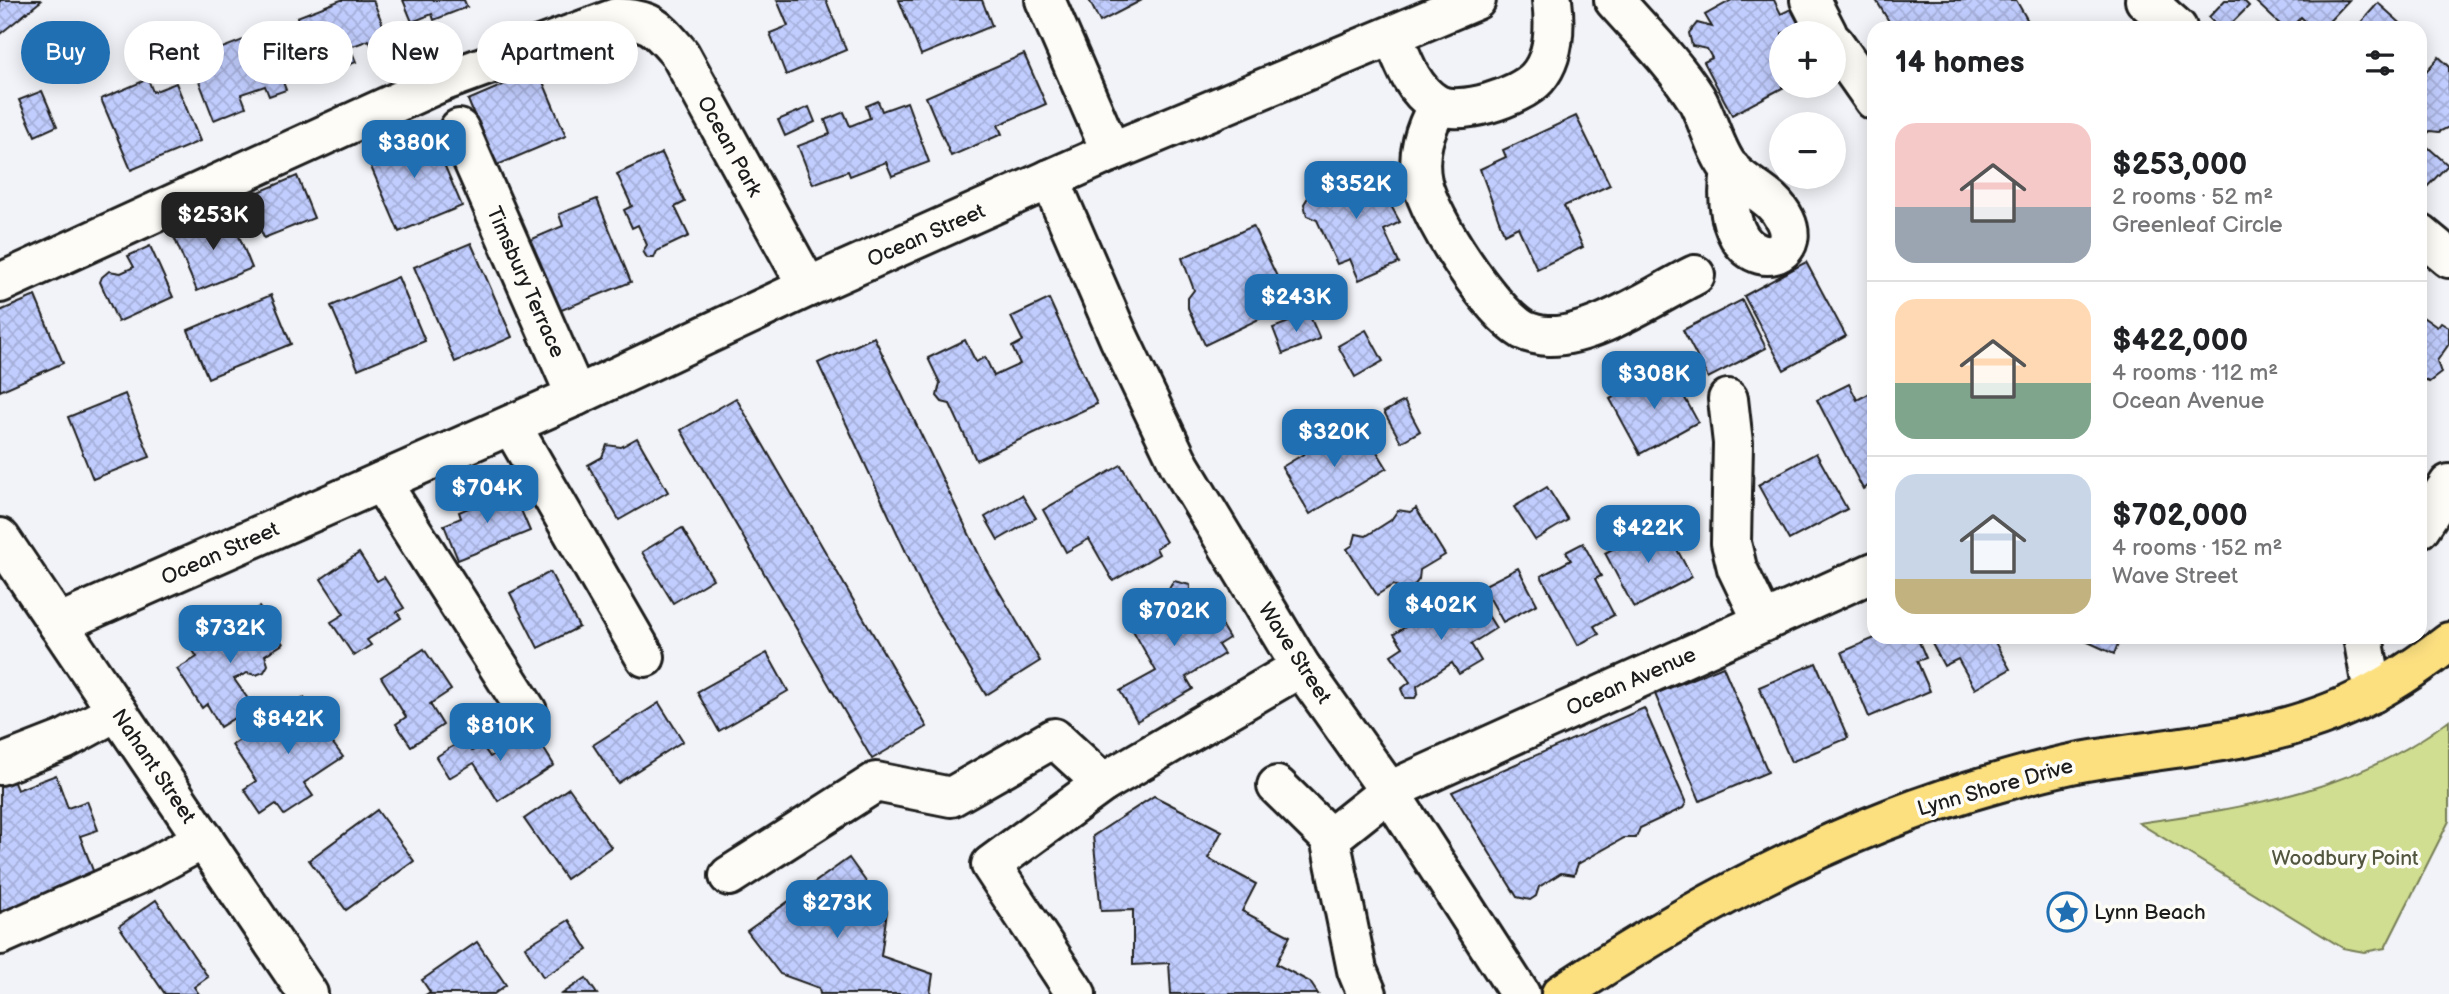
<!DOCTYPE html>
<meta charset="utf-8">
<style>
body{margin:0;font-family:"Balsamiq Sans",sans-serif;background:#f2f2f2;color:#202124;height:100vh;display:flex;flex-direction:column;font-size:26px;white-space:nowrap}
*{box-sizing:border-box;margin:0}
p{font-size:23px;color:#757577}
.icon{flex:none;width:38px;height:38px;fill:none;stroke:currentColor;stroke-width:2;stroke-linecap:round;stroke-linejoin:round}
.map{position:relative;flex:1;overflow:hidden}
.panel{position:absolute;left:1867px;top:21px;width:560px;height:623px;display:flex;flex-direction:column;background:#fff;border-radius:21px;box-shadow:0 4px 18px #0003}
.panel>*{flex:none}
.banner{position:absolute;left:21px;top:21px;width:665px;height:63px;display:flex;gap:14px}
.tools{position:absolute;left:1769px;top:21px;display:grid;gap:14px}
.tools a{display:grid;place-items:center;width:77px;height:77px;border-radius:50%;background:#fff;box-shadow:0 4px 18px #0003;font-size:35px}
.price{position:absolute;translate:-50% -60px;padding:0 16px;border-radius:14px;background:#1f6fb2;color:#fff;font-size:23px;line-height:46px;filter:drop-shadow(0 2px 4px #0008)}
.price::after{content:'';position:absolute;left:50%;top:42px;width:21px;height:16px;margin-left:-10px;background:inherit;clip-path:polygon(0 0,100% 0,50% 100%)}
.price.current{background:#222;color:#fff}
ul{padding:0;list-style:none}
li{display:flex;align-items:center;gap:21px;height:175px;padding:0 28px}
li+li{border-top:2px solid #e0e0e0}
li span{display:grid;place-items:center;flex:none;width:196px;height:140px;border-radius:21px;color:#555}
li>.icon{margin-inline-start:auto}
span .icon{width:84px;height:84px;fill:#fffc;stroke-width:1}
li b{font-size:30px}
h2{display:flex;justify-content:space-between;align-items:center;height:84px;padding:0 28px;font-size:30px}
.chip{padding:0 24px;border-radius:32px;background:#fff;box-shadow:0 4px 18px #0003;font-size:24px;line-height:63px}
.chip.current{background:#1f6fb2;color:#fff}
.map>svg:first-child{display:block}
.green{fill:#d0de91;stroke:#767d56;stroke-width:2}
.building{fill:url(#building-cross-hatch);stroke:#1c1c1c;stroke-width:2}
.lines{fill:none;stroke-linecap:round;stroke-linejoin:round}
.minor-casing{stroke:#1c1c1c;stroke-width:44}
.highway-casing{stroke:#1c1c1c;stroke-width:44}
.minor{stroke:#fdfcf7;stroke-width:38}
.highway{stroke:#fce080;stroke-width:38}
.labels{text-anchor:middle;stroke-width:7;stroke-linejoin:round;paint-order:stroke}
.street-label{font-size:21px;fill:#1c1c1c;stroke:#fdfcf7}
.park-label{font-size:21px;fill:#52563f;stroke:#fdfcf7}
.poi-label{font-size:21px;fill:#1c1c1c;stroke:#fdfcf7;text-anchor:start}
</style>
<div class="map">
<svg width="2449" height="994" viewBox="0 0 2449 994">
<defs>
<pattern id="building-cross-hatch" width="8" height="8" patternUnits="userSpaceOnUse" patternTransform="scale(1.75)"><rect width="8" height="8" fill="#c1cdfe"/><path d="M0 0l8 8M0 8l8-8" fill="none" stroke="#a5afd9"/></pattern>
</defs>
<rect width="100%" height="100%" fill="#f1f3f8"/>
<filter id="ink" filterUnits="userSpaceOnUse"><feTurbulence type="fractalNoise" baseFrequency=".0143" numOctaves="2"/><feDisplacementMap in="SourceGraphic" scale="14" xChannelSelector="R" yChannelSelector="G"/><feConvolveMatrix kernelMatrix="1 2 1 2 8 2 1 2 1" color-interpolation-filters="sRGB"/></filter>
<g filter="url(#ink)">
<!-- green -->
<path class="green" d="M2449 720V821L2385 948 2364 952 2343 948 2139 823C2249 807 2359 790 2449 720Z"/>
<!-- building -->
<g class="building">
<polygon points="0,0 40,0 41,1 0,34"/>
<polygon points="341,0 373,0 391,45 374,52 369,40 350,47 356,62 321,76 297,17"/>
<polygon points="403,0 464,0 467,7 434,20 432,14 412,22"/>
<polygon points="777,0 826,0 846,50 786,75 770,33 788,26"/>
<polygon points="899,0 982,0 992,26 921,55"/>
<polygon points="1089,0 1142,0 1100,22"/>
<polygon points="1732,0 1774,0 1781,14 1791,9 1801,29 1782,33 1782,86 1786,86 1732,115 1704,62 1712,58 1707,49 1692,46 1689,33 1697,23 1712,27 1705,15"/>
<polygon points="1876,0 2016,0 2032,28 1893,28"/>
<polygon points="2225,0 2243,0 2249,6 2227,28 2220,28 2209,17"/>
<polygon points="2349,0 2323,28 2312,28 2301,17 2291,28 2284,28 2255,1"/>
<polygon points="2378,3 2406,28 2356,28"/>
<polygon points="264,32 286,90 269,96 265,86 241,94 246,107 214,120 191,60"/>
<polygon points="1024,54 1046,104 998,125 1002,134 951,156 926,97"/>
<polygon points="2439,57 2449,66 2449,127 2439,132 2430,131 2422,139 2420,78"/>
<polygon points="538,70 566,136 495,166 468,100"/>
<polygon points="148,79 153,92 176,83 200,141 131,170 101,99"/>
<polygon points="42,91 57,126 35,136 19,100"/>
<polygon points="878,101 882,111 907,102 929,162 892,176 886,162 850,176 848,171 813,184 798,146 830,134 825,120 844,112 850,126 870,118 866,106"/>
<polygon points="809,107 815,122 785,136 778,120"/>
<polygon points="1576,116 1610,185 1564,206 1583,247 1537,269 1518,227 1504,234 1480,169 1506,157 1503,150"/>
<polygon points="428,127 462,206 399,232 365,153"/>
<polygon points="2421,141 2448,165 2424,190 2420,187"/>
<polygon points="662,153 685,202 675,207 689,236 657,251 654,258 647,258 643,251 647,245 638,225 632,228 624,210 632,206 617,174"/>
<polygon points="1368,164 1400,222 1384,230 1399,263 1359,280 1350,259 1337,264 1317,220 1307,216 1304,204 1310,194 1330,188 1324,177 1337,171 1342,179"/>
<polygon points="297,176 314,218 264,238 247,197"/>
<polygon points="597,199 631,282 559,311 530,240 563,226 559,214"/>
<polygon points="230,214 252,268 197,291 174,237"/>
<polygon points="1253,226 1290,304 1205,345 1188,308 1188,298 1194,290 1182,258"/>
<polygon points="471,243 512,337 455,362 414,267"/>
<polygon points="150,246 173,297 118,322 100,282 102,277 109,271 121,273 134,267 128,256"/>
<polygon points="1806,262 1846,336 1784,370 1744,296"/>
<polygon points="398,277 425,341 358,369 331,306"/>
<polygon points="271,295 291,344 208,378 188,330"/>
<polygon points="35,296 63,363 0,391 0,311"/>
<polygon points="1049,299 1097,404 976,460 950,404 942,402 937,396 940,383 928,358 965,340 976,362 985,357 994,376 1020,364 1012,347 1023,341 1011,317"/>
<polygon points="1742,300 1766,348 1708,378 1683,330"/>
<polygon points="1309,314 1320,339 1283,354 1273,328"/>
<polygon points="2420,315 2437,327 2441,322 2449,327 2449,344 2437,361 2441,373 2429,382 2420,378"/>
<polygon points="1366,330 1383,361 1355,377 1338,346"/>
<polygon points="874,337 986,569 1040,661 986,695 926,595 818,363"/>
<polygon points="1668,367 1698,422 1640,454 1610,399"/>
<polygon points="1849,384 1857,400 1874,391 1874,483 1863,489 1817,400"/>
<polygon points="125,394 150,457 93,479 68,417"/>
<polygon points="736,398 927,727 872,759 681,430"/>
<polygon points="1404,401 1420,431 1401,442 1384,412"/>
<polygon points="1352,425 1362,441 1368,437 1387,468 1310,514 1282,467"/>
<polygon points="637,438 668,492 619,520 588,465 602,457 607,445 621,447"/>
<polygon points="1816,453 1847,509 1789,540 1758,485"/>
<polygon points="1121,465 1166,542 1156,548 1159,554 1113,581 1089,539 1066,552 1043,510"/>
<polygon points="1547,487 1568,520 1535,540 1514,507"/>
<polygon points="512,489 530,531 458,560 444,525 461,518 459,512"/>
<polygon points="1022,495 1036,518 998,540 985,517"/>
<polygon points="1416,508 1445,555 1420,570 1419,579 1413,587 1403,589 1393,585 1377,595 1347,549 1353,545 1356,534 1366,536 1391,520 1398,510 1410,512"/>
<polygon points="1662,522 1692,577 1634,608 1605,553"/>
<polygon points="682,528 713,579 673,603 642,552"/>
<polygon points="1583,543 1601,576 1595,579 1614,615 1594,626 1599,634 1578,645 1541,576 1571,560 1566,552"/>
<polygon points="359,553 377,581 384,577 404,608 397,612 401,618 367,640 371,645 354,656 331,622 344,614 321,579"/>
<polygon points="1518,568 1537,604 1503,622 1483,586"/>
<polygon points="550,572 579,627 538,648 510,593"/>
<polygon points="1174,581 1190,585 1190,600 1202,593 1229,638 1218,645 1224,654 1186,677 1193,689 1137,721 1120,691 1156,671 1131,627 1155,614 1149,603 1166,593"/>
<polygon points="1474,593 1496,628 1471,644 1481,661 1459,674 1452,663 1417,686 1418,693 1415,698 1405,698 1401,689 1410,682 1391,655 1403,647 1394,634 1444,603 1449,610"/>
<polygon points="259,607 283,644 265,655 268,665 264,672 256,675 247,673 234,679 253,706 220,727 207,704 202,708 177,669 197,657 192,649"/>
<polygon points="1877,637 1917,637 1926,658 1917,661 1930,691 1869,717 1842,652"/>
<polygon points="1935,637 1992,637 2010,669 1975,689 1958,659 1944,666 1931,642"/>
<polygon points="2077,637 2121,637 2114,654"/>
<polygon points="424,649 451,690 430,704 443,725 411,746 396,724 406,717 381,677"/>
<polygon points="767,653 788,691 719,731 697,692"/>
<polygon points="1816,663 1848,738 1791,762 1759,687"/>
<polygon points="1723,666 1768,772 1700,801 1655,694"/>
<polygon points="304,698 308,704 316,699 338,732 329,738 343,757 304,783 313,796 284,815 276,804 261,814 244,789 256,781 232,745"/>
<polygon points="659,703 683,741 618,783 593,745"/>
<polygon points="1644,708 1686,803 1683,808 1640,828 1636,838 1624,838 1578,864 1574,875 1561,873 1539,887 1536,896 1530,900 1517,897 1452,792"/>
<polygon points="532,730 554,765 498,801 474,763 449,778 436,757 464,739 472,751 482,745 490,757"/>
<polygon points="56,775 68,808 87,801 98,830 80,836 95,876 0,912 0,784 13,780 17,790"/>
<polygon points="569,788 611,847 566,879 524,819"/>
<polygon points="1154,796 1222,831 1208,858 1256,884 1242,911 1290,936 1276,964 1310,982 1318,994 1171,994 1169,963 1133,965 1133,910 1101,911 1093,836"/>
<polygon points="377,810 414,861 346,910 309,860"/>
<polygon points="849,858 887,911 881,956 933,974 930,994 820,994 819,988 780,974 747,931"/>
<polygon points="156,900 208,977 194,987 199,994 165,994 119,926"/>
<polygon points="569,920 588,950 543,977 525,947"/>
<polygon points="477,942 506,985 494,994 427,994 430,992 422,980"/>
<polygon points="586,978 597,994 562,994"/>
</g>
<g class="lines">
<!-- minor casing -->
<g class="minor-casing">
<g id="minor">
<polyline points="1045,0 1111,152"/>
<path d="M1614 0C1642 32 1673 62 1696 98 1708 118 1716 154 1731 170 1749 189 1773 195 1785 220 1808 268 1715 280 1731 169"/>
<polyline points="1810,0 1827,33"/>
<polyline points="2145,0 2177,28"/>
<path d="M1393 36C1403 61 1412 89 1436 104 1459 117 1520 97 1537 78 1555 58 1555 25 1552 0"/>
<polyline points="1834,43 1874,100"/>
<path d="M1438 105C1425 129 1416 154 1422 182 1430 219 1490 310 1523 330 1529 333 1541 336 1548 336 1592 338 1655 295 1695 275"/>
<polyline points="459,129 576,396"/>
<polyline points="1050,179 1119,338 1180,466 1301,667 1389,791 1520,994"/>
<polyline points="2420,234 2449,258"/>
<path d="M0 283 439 83 616 18C652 19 657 28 680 54L808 287"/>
<polyline points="1728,399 1733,443 1731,543 1737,568 1763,622"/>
<polyline points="511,425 645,657"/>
<polyline points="381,482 527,711"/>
<polyline points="2420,528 2449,484"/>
<polyline points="0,538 308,994"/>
<polyline points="58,624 576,396 808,287 1111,152 1476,0"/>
<polyline points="2363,637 2373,693"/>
<polyline points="0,765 64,740 117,711"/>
<polyline points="1277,786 1330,838"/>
<polyline points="729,876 876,782 951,797 1054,738 1103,783 1301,667"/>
<polyline points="0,935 145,871 204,839"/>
<polyline points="1076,994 991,865 1103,783"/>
<polyline points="1367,994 1357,970 1330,838 1389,791 1874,572"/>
</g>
</g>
<!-- highway casing -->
<g class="highway-casing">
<path id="highway" d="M1561 994C1694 906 1842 826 1997 783 2032 773 2068 763 2105 758 2181 746 2259 741 2332 712 2375 695 2413 670 2449 642"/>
</g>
<!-- minor -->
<use href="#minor" class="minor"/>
<!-- highway -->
<use href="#highway" class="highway"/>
</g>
</g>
<!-- icons -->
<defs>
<g id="sight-ring" transform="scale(2.0125)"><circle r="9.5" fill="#fdfcf7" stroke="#1f6fb2" stroke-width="1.5"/><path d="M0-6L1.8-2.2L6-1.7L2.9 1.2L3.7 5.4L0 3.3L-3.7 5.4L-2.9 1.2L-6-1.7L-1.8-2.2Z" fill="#1f6fb2"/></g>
</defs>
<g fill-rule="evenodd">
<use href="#sight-ring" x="2067" y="912"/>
</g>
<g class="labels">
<!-- street labels -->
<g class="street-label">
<text transform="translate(730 146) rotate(61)" y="7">Ocean Park</text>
<text transform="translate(926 235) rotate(-24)" y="7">Ocean Street</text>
<text transform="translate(526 282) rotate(66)" y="7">Timsbury Terrace</text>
<text transform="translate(220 553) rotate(-24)" y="7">Ocean Street</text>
<text transform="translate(1295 653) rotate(57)" y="7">Wave Street</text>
<text transform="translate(1631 681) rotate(-24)" y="7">Ocean Avenue</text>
<text transform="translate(154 766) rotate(56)" y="7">Nahant Street</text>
<text transform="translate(1995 787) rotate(-16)" y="7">Lynn Shore Drive</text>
</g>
<!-- park labels -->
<g class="park-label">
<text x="2345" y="865">Woodbury Point</text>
</g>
<!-- poi labels -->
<g class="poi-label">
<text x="2094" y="919">Lynn Beach</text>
</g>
</g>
</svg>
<div class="tools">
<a>+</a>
<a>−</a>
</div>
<b class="price" style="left:414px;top:180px">$380K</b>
<b class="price" style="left:1356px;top:221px">$352K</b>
<b class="price current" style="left:213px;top:252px">$253K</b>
<b class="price" style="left:1296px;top:334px">$243K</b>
<b class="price" style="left:1654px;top:411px">$308K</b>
<b class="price" style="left:1334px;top:469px">$320K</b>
<b class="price" style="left:487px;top:525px">$704K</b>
<b class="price" style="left:1648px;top:565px">$422K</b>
<b class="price" style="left:1441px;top:642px">$402K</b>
<b class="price" style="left:1174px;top:648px">$702K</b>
<b class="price" style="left:230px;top:665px">$732K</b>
<b class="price" style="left:288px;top:756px">$842K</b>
<b class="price" style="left:500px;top:763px">$810K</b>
<b class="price" style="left:837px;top:940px">$273K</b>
<div class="banner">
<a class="chip current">Buy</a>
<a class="chip">Rent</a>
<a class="chip">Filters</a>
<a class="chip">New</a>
<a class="chip">Apartment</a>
</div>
<section class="panel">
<h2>14 homes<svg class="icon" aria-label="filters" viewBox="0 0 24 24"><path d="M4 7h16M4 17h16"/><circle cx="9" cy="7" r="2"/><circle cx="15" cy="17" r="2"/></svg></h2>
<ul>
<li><span style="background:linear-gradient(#f6c9c9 60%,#9aa5b1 0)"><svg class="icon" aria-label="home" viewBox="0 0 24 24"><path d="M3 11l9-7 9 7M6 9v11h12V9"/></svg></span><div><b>$253,000</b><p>2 rooms · 52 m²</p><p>Greenleaf Circle</p></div></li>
<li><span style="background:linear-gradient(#ffd9b3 60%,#7fa58c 0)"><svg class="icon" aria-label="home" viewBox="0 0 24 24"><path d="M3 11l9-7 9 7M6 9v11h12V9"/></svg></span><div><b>$422,000</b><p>4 rooms · 112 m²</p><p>Ocean Avenue</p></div></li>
<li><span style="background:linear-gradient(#c9d6e8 75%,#c2b280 0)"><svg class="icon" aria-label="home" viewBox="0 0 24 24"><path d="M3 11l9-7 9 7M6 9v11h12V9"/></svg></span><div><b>$702,000</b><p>4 rooms · 152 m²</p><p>Wave Street</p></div></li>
</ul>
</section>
</div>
